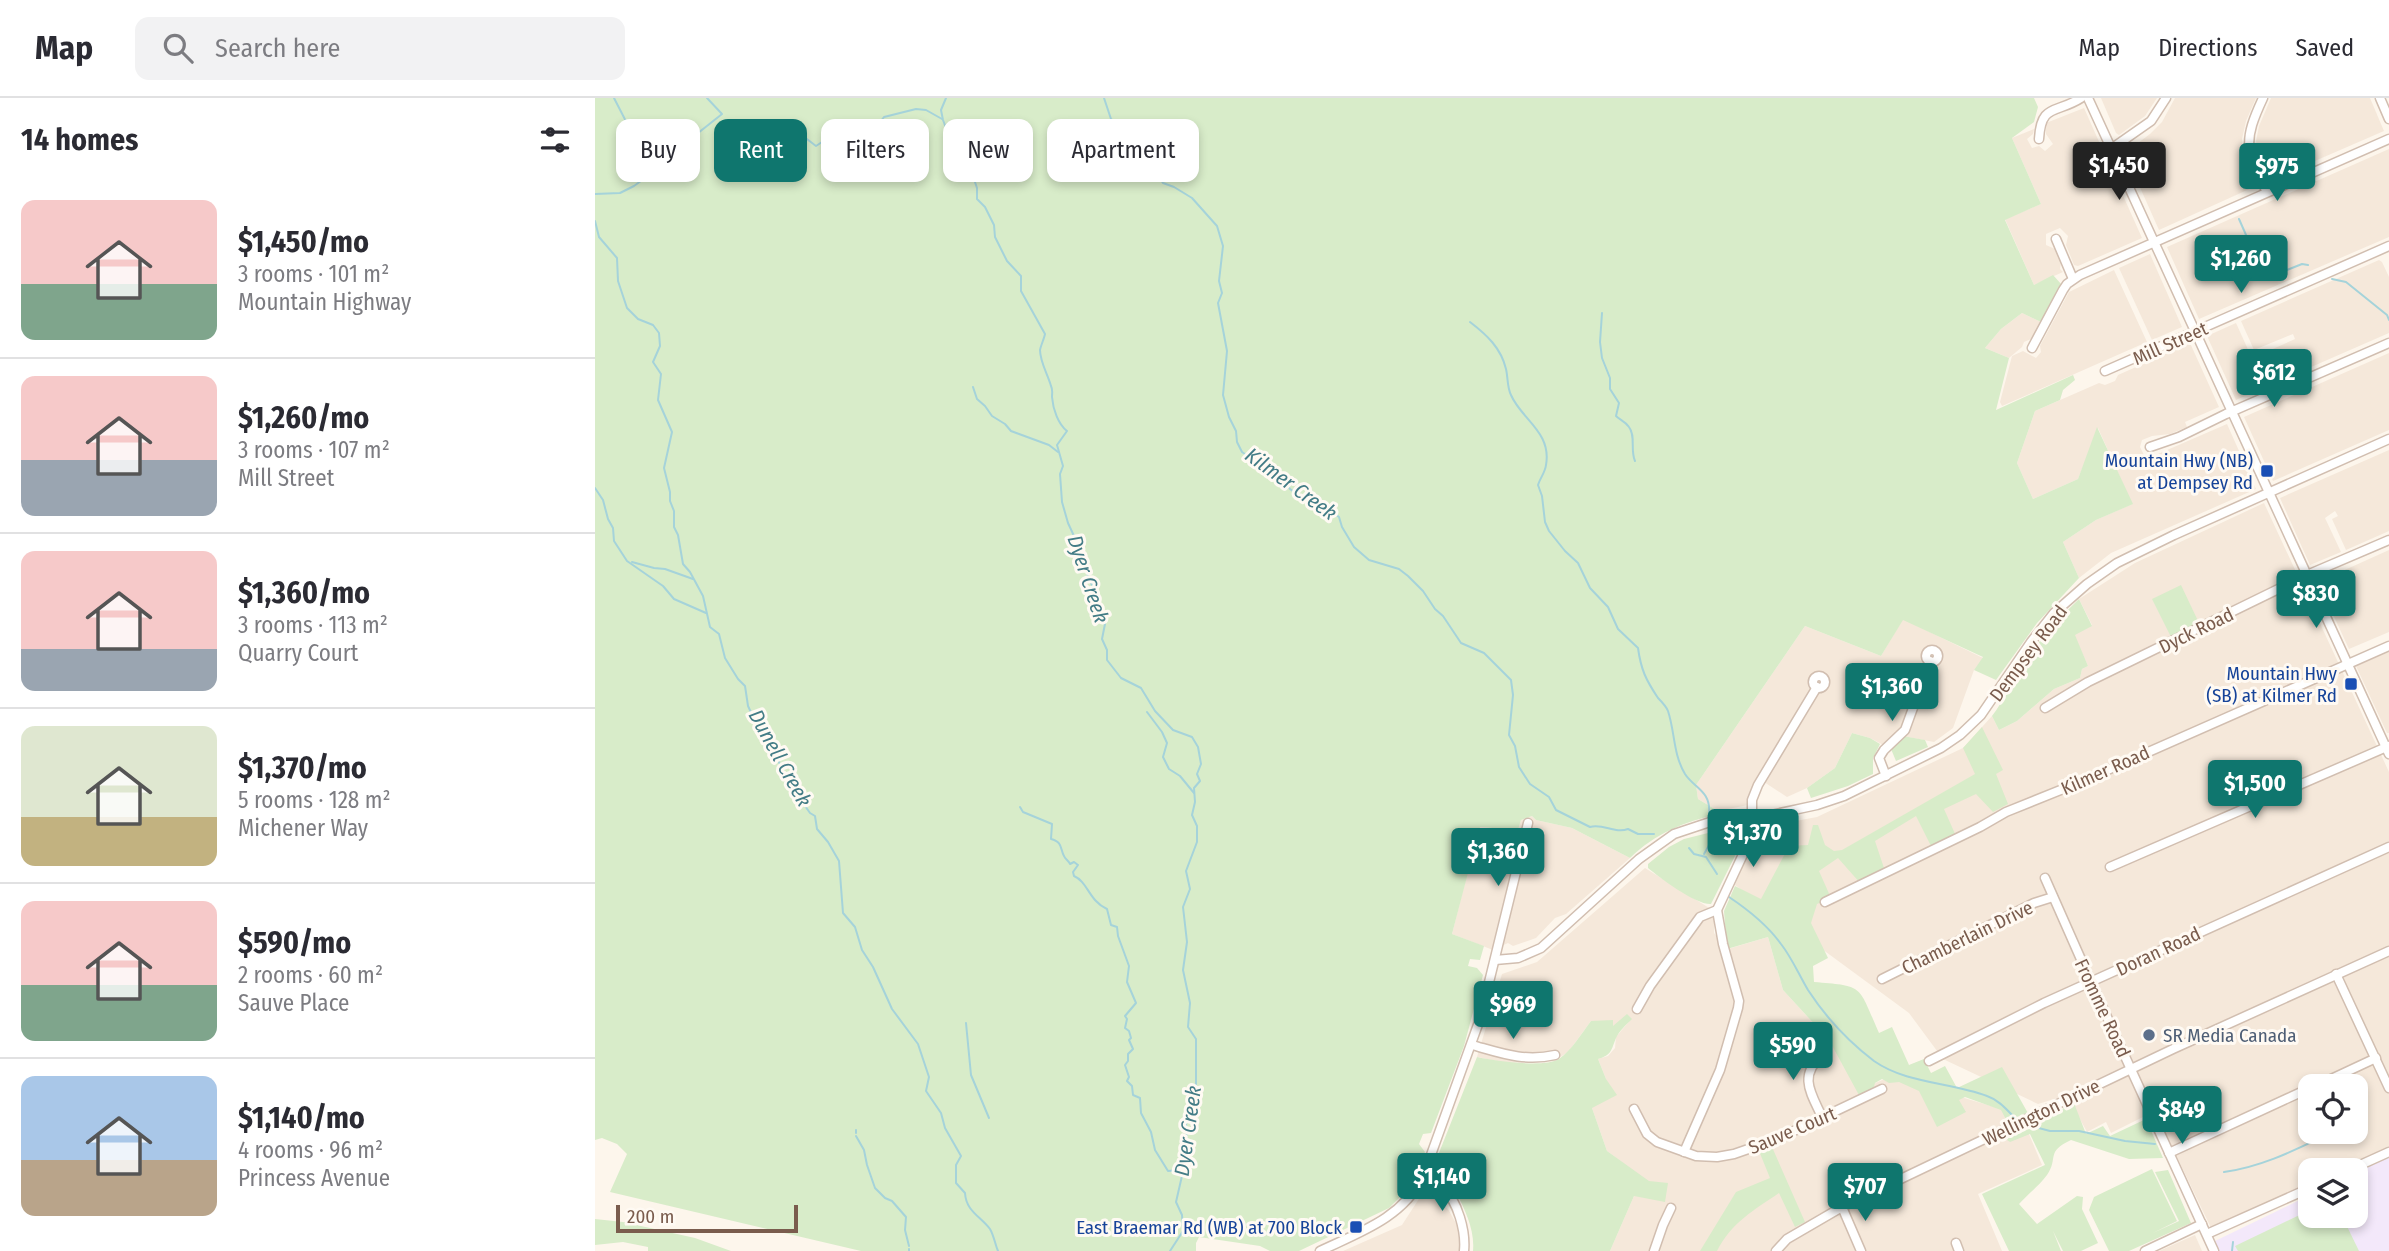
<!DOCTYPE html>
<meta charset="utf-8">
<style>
body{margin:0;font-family:"Fira Sans Condensed",sans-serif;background:#f2f2f3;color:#2b2b33;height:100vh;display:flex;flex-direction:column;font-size:26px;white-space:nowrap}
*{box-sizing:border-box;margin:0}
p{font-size:23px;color:#7c7c81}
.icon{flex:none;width:38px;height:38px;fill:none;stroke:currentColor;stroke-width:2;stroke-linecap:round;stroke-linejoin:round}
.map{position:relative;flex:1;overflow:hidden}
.side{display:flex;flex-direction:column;background:#fff;width:595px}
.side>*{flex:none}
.hud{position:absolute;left:21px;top:21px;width:665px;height:63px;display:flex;gap:14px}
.controls{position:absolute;left:1703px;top:976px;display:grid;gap:14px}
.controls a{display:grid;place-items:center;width:70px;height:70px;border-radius:14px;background:#fff;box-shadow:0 4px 10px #0003;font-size:35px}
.scale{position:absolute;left:21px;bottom:18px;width:182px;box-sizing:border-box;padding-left:7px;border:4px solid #7a5c4d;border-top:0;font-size:19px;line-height:24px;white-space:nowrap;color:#7a5c4d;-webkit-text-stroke:5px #fffaf3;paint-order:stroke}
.price{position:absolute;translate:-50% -60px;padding:0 16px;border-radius:7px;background:#0f766e;color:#fff;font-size:23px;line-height:46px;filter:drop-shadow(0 2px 4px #0008)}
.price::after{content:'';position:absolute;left:50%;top:42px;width:21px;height:16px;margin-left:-10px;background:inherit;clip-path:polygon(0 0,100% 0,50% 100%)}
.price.current{background:#222;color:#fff}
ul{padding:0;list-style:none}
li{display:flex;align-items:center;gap:21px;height:175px;padding:0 21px}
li+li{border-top:2px solid #e1e1e2}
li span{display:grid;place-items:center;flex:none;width:196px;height:140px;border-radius:14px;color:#555}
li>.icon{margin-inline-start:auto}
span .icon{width:84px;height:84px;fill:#fffc;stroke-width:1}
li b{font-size:30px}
h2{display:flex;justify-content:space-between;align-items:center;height:84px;padding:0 21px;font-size:30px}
.tag{padding:0 24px;border-radius:14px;background:#fff;box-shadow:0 4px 10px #0003;font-size:24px;line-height:63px}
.tag.current{background:#0f766e;color:#fff}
header{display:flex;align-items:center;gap:42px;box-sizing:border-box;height:98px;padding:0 35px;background:#fff;border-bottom:2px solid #e1e1e2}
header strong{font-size:33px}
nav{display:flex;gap:38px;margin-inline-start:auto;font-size:24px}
.search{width:490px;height:63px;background:#f2f2f3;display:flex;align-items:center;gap:18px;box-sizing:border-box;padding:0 24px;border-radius:14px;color:#7c7c81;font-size:26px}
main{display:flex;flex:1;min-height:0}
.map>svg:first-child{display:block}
.residential{fill:#f5e8da;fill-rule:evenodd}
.education{fill:#f3e8fa}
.green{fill:#d8ecc9}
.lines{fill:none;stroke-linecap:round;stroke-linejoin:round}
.stream{stroke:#a5d3da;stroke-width:2}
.minor-casing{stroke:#d1beb0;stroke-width:11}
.minor{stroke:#fff;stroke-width:8}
.transit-dot{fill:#1a4fb4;stroke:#fffaf3;stroke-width:2.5}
.service-dot{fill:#5c6f8a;stroke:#fffaf3;stroke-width:2.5}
.labels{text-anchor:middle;stroke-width:6;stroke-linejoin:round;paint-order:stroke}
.street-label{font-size:19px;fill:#7a5c4d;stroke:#fffaf3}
.transit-label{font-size:19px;fill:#164399;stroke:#fffaf3;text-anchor:end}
.service-label{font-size:19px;fill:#4e5e75;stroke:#fffaf3;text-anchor:start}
.water-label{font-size:21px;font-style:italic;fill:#437c86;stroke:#fffaf3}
</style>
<header>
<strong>Map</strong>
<div class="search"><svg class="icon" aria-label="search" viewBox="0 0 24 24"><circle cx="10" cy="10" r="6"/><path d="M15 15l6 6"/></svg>Search here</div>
<nav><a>Map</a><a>Directions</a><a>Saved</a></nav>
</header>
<main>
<section class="side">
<h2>14 homes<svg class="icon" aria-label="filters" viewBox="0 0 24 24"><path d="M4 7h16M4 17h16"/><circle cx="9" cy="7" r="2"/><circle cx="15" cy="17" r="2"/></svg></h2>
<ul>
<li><span style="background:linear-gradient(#f6c9c9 60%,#7fa58c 0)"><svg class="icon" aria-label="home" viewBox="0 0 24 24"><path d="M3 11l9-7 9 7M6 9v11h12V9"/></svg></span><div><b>$1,450/mo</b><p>3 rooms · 101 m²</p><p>Mountain Highway</p></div></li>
<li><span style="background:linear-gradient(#f6c9c9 60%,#9aa5b1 0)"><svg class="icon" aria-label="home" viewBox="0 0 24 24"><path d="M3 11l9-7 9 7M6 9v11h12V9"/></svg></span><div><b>$1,260/mo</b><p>3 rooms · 107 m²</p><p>Mill Street</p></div></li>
<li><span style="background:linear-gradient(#f6c9c9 70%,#9aa5b1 0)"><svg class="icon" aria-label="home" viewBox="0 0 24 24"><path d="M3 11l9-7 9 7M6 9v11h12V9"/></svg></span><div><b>$1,360/mo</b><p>3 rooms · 113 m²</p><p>Quarry Court</p></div></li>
<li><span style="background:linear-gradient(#dfe7d0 65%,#c2b280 0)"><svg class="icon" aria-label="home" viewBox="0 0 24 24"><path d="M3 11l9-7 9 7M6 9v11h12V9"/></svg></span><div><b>$1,370/mo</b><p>5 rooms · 128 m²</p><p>Michener Way</p></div></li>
<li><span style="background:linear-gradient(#f6c9c9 60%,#7fa58c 0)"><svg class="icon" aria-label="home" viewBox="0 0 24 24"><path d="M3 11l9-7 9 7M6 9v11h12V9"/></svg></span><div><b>$590/mo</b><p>2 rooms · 60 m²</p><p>Sauve Place</p></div></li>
<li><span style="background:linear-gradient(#a9c7e8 60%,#b9a48a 0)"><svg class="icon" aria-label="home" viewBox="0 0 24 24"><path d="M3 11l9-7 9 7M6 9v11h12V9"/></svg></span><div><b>$1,140/mo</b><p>4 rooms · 96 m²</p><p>Princess Avenue</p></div></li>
</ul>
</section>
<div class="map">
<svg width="1794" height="1153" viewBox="0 0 1794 1153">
<rect width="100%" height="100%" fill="#fdf6ec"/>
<!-- residential -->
<g class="residential">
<polygon points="1506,0 1562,0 1550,18 1524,37 1521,35"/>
<polygon points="1580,0 1661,0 1651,23 1647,41 1649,60 1661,88 1564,132 1535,67 1534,58 1539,48 1555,36 1567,24"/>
<polygon points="1676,0 1775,0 1789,33 1674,83 1664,58 1661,43 1664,28"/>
<polygon points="1489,10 1547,140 1483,168 1479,167 1471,147 1473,138 1465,130 1451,136 1451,147 1460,151 1466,164 1465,171 1468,174 1439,187 1410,121 1446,106 1417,40 1439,31 1438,36 1432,41 1437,50 1444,48 1450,53 1458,46 1451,36 1451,25"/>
<polygon points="1794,51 1794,139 1604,221 1572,149"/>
<polygon points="1555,156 1587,229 1557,242 1524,170"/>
<polygon points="1784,162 1787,164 1794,179 1794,235 1675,287 1662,258 1700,241 1698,236 1659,252 1646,223"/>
<polygon points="1519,172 1552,244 1407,308 1405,304 1417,258 1428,253 1441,260 1446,254 1445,248 1474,194"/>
<polygon points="1427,215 1448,225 1436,241 1429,244 1427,249 1414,260 1390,250 1406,231"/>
<polygon points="1641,225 1670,289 1641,302 1612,238"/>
<polygon points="1595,245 1624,309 1590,324 1592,329 1575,336 1557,338 1547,342 1545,349 1549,357 1556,359 1632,326 1661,391 1516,455 1484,480 1468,444 1501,422 1537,406 1503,330 1483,381 1438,401 1422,365 1440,313 1504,285 1510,287 1520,283 1523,277"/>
<polygon points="1794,255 1794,332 1678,383 1649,319"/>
<polygon points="1794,352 1794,433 1751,452 1737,421 1743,418 1740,413 1730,420 1746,454 1715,467 1685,400"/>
<path d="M1669 405 1794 674V1050L1745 1073H1715V1087L1617 1132 1560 1013 1516 1035 1511 1024 1492 1034 1472 997 1443 1006 1348 961 1314 915 1140 787 1163 730 1222 719 1368 650 1397 618 1404 632 1422 623 1459 591 1485 580 1487 571 1493 568 1479 537 1497 527 1484 501 1540 465ZM1715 989H1760V1034H1715Z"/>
<polygon points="1794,452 1794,534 1754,551 1723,484"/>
<polygon points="1308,521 1388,560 1379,572 1358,630 1339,644 1308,638 1296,651 1275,640 1257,635 1240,670 1212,690 1192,699 1163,680 1156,693 1153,707 1123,713 1103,701 1101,687 1210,528 1286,558"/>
<polygon points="1794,554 1794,635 1792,635 1761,568"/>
<polygon points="937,718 941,722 977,730 1035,760 971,816 960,820 941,840 918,848 913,845 898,852 857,836 884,729 923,732 926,722"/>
<polygon points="1050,770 1119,813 1119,835 1133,851 1173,839 1188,892 1234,942 1265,992 1296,978 1426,1017 1447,1067 1383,1096 1407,1153 1015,1153 1039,1098 1053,1084 1012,1053 997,1010 1011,981 1003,961 1013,958 1020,950 1021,939 1036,921 1018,929 996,923 974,953 960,963 912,965 882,959 907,876 942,864"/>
<polygon points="829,1093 853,1111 863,1129 866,1143 865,1153 748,1153 807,1127"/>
<polygon points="1600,1137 1607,1153 1564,1153"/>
</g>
<!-- education -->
<polygon class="education" points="1794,1059 1794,1153 1623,1153 1618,1144 1715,1097 1715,1118 1760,1118 1761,1075"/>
<!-- green -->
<g class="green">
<path d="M0 0H1439L1443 9 1439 24 1417 40 1446 106 1410 122 1439 187 1458 177 1467 187 1448 225 1427 215 1406 231 1390 250 1414 260 1401 312 1478 277 1480 282 1468 292 1465 302 1440 313 1422 365 1438 401 1483 381 1502 329 1538 406 1501 422 1468 444 1484 480 1442 525 1401 582 1379 572 1388 559 1308 522 1286 558 1210 528 1101 687 1103 701 1123 713V716C1089 724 1061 735 1035 760L977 730 941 722 937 718 926 722 923 732 885 729 857 836 889 848 885 862 875 861 873 868 882 870 888 877 869 948 836 1035 828 1036 824 1046 830 1054 809 1095 794 1110 704 1153H675L665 1148 604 1139 601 1145V1153H266L15 1094 32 1056 22 1046 7 1040 0 1042Z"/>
<polygon points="1586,487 1604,525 1576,539 1557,501"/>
<path d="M1484 501 1497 528 1480 537 1493 568 1487 571 1485 580 1459 591 1422 623 1404 632 1397 618C1409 603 1415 585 1425 569 1442 545 1463 521 1484 501Z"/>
<path d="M1387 629 1408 672 1401 676 1413 706 1398 714 1381 696 1349 711 1361 738 1337 750 1321 718 1280 743 1290 773 1266 786 1243 760 1224 773 1236 800 1222 806 1216 825 1233 860 1218 868 1219 884C1271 888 1263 888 1284 935L1297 929 1314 967 1329 961 1336 975 1350 968 1362 990 1407 969 1434 1017 1414 1027 1406 1012 1370 999 1364 1002 1371 1014 1342 1029 1324 993 1304 984 1294 985 1287 981 1280 985 1278 992 1265 999 1234 942 1188 892 1173 839 1132 851 1129 813 1140 788 1166 801 1194 748 1213 747 1218 727H1223L1230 747 1239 753 1247 752 1380 676 1368 650Z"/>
<polygon points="1257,635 1275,640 1285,646 1278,660 1278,676 1253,688 1216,700 1212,690 1240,670"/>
<polygon points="1308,638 1330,642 1333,649 1301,663 1296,651"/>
<path d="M1133 730H1142L1146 738 1145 748 1116 806C1101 807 1065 780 1053 770V766L1074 749 1089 741Z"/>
<path d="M1032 916 1037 921C1032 926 1024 933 1021 940 1016 952 1017 957 1003 961L1011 981 1022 997 997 1010 1012 1053 1054 1083 1073 1085 1070 1104 1039 1098 1015 1153H878C880 1132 870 1112 861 1094L839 1083 836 1075 882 959C900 963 949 970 964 961 977 952 986 936 996 923L1018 922V928Z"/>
<path d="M1479 1005 1491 1036 1508 1028 1515 1038 1551 1021 1568 1060 1534 1061 1476 1042C1450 1054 1464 1060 1452 1077 1444 1088 1433 1096 1424 1106L1442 1126 1482 1098 1488 1099 1487 1111 1503 1145 1486 1153H1468L1458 1133 1466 1153H1414L1387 1096 1450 1067 1435 1036 1415 1044 1409 1040Z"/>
<path d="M1177 1049 1210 1124 1200 1129 1184 1095C1159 1112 1136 1125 1122 1153H1105L1141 1094 1175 1080 1164 1053Z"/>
<polygon points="1557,1071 1582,1123 1558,1135 1584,1123 1560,1074 1573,1072 1596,1125 1534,1153 1514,1153 1494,1112 1499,1099"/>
<polygon points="1715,1112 1715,1118 1747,1118 1764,1153 1643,1153 1640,1148"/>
<polygon points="0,1121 28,1124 100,1140 136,1153 53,1153 53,1149 28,1144 0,1147"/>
</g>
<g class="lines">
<!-- stream -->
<g class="stream">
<polyline points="19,0 38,37 60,43 71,62"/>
<path d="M351 0 346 12 348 22 351 30 357 36 361 50 370 55 382 90V101L390 109 399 127 400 139 412 163 426 178V193L450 236C449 241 446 247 445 252 445 264 453 277 456 288 458 292 457 294 457 299 458 311 463 326 472 333L462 347 468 368 465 376 467 404 473 425 491 464 493 480 502 496 508 514 510 526 507 541 512 552V562L526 580 546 590 560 613 578 632 597 639 603 649 606 666 602 676 605 683 599 690 600 704 597 717 602 728V744L591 773 595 791 588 809 592 844 588 872 595 905 593 929 601 941V986L597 994 591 1024 592 1056 581 1104 587 1117 588 1133 575 1153"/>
<path d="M509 0 516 21 528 30 543 57 553 62 568 85 579 89 597 100 622 128 628 148 624 183 627 195 623 205 632 253 628 297 634 319 641 333 642 344 647 354 660 363 680 369 695 391 703 397 725 405 744 419 747 429 759 449 774 462 804 471 813 478 828 493 840 511 848 518 866 545 889 555 916 582 918 597 914 637 920 648 924 669 935 686 954 699 961 712 995 729C1008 725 1020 736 1033 731L1043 736H1059"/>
<path d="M135 22H154C165 32 178 38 189 48L208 38 221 48 230 42 280 31 289 19 321 11 331 12 347 21"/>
<polyline points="0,96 25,95 39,88 69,66 88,47 127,16 112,0"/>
<polyline points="1644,121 1655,146 1671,147 1687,174 1707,166 1713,167"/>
<path d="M0 123 4 139 22 160 23 183 32 210 43 221 58 227 64 235 65 248 58 264 66 276 63 302 77 334 69 370 75 394V403L79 413V429L83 437 88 466 95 474 108 498 115 529 124 536 130 560 143 581 150 588 153 608 161 625 179 652 191 681 215 715 220 718 222 731 233 744 244 763 248 815 260 829 267 852 278 869 297 911 323 946 334 979 331 993 346 1015 350 1030 366 1058 361 1067V1085L370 1095C371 1113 385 1118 395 1131 399 1138 400 1146 403 1153"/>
<polyline points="1737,181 1751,184 1792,217 1794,222"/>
<path d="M1007 215 1005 244 1007 260 1015 280V291L1024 305 1021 318C1025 322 1030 323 1034 329 1041 338 1035 352 1040 363"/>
<path d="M875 224C892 237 906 250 911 271 913 279 912 289 916 297 926 321 957 334 951 367 950 375 945 380 943 387L947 398 950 424 954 433 970 453 983 465 995 490 1013 509 1023 531 1043 550C1046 572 1051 582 1063 600 1067 604 1071 608 1073 613 1080 634 1078 656 1090 676 1099 690 1116 693 1114 715"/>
<polyline points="378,289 382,301 390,308 397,318 410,326 416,333 454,347 463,354"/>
<polyline points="0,390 8,402 13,421 18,430 19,443 32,463 68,488 79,501 111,515"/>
<polyline points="37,464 59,470 70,471 98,481"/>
<polyline points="552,614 567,634 572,645 568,659 574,671 585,678 599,695"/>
<path d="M425 709 428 714 457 726 456 741C468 744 465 751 469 758 470 761 474 763 475 766L479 764 483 767 478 774 479 778C493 784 494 803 512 811L516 827 522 829 523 838 534 868 532 884 541 905 530 918 532 921 530 930 534 933 536 940 534 942 538 951 533 956V963L530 967 534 979 532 983 537 988 538 997 545 1000 546 1015 556 1034 560 1052 573 1073 583 1072 588 1075"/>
<polyline points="1094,750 1099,756 1111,759 1122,776"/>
<polyline points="1109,756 1117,742"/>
<path d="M1134 799C1152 811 1173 828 1186 846 1197 860 1204 877 1213 892 1230 918 1254 944 1279 963 1312 986 1355 984 1392 998 1404 1002 1412 1012 1421 1021"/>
<polyline points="371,925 376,977 394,1020"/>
<polyline points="1432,1027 1455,1033 1484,1033 1530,1043 1560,1046"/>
<polyline points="261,1035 261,1032"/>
<polyline points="261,1038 269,1052 272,1067 280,1090 290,1100 297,1103 311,1119 310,1132 314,1148"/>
<path d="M1629 1074C1668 1069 1704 1050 1738 1034"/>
<polyline points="314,1151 314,1153"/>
<polyline points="1637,1153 1638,1144"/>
</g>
<!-- minor casing -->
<g class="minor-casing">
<g id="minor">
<polyline points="1493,0 1794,656"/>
<path d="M1668 0C1648 43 1650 52 1672 94"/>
<polyline points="1785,0 1794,21"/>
<path d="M1444 41C1446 5 1461 16 1486 0"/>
<polyline points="1516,51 1556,23 1571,0"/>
<polyline points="1461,141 1478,181"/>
<polyline points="1437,250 1468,192 1472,186 1485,177 1794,41"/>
<polyline points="1510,273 1794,148"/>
<polyline points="1555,349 1584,339 1631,316 1794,245"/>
<circle cx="1337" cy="558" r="6"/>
<circle cx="1224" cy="584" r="6"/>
<polyline points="1450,610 1493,584 1712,477 1794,442"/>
<polyline points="1291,678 1284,660 1289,652 1310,632 1335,563"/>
<polyline points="1157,719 1157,702 1163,687 1222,589"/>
<polyline points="1515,769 1794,648"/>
<polyline points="1450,780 1496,884 1619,1153"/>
<polyline points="1230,804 1385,729 1411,714 1483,685 1794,548"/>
<polyline points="900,862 923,860 946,850 1044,761 1079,736 1115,724 1176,717 1222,707 1249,698 1346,650 1365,637 1386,617 1436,544 1459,515 1492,486 1522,465 1579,437 1794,341"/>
<polyline points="1741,876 1794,990"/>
<polyline points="1287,881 1439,805 1458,799"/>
<polyline points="1042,911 1055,888 1105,819 1122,812"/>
<path d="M877 947C906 955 929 964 960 957"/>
<path d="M1227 957C1203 978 1216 995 1227 1019"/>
<polyline points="1334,963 1449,905 1794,749"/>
<polyline points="1719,989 1781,960"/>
<polyline points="1039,1011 1052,1036 1062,1044 1101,1058 1122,1059 1139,1056 1182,1041 1287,991"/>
<polyline points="1089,1054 1125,972 1143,910 1144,903 1128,846 1122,812 1151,750 1148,720"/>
<polyline points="1574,1055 1715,990"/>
<polyline points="1752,1073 1794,1054"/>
<path d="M828 1079C835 1082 843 1085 848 1090 863 1103 871 1134 869 1153"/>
<polyline points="1247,1109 1266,1153"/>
<polyline points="1612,1136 1715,1090"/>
<polyline points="1361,1145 1364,1153"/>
<path d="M725 1153C765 1134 807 1120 828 1079L885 921 933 725"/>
<polyline points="1059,1153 1068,1127 1076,1110"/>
<polyline points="1181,1153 1192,1141 1247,1109 1578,951 1794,853"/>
<polyline points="1550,1153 1607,1126"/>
</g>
</g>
<!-- minor -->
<use href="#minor" class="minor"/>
</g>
<!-- markers -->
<g class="transit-dot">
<rect x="1665" y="366" width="14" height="14" rx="3.5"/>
<rect x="1749" y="579" width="14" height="14" rx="3.5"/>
<rect x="754" y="1122" width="14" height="14" rx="3.5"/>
</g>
<circle class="service-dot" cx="1554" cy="937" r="7"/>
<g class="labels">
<!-- street labels -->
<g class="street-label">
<text transform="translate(1575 245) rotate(-24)" y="7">Mill Street</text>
<text transform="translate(1601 532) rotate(-26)" y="7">Dyck Road</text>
<text transform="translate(1433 555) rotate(-53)" y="7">Dempsey Road</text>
<text transform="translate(1510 672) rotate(-24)" y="7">Kilmer Road</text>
<text transform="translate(1372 839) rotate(-26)" y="7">Chamberlain Drive</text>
<text transform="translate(1563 853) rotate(-25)" y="7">Doran Road</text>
<text transform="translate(1508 910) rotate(65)" y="7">Fromme Road</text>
<text transform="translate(1446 1014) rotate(-26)" y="7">Wellington Drive</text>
<text transform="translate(1197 1032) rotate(-23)" y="7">Sauve Court</text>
</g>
<!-- transit labels -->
<g class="transit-label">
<text x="1658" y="369">Mountain Hwy (NB)<tspan x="1658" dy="22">at Dempsey Rd</tspan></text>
<text x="1742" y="582">Mountain Hwy<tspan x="1742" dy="22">(SB) at Kilmer Rd</tspan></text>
<text x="747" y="1136">East Braemar Rd (WB) at 700 Block</text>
</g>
<!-- service labels -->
<g class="service-label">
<text x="1568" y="944">SR Media Canada</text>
</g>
<!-- water labels -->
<g class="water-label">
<text transform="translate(696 386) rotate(36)" y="7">Kilmer Creek</text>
<text transform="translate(493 481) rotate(72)" y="7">Dyer Creek</text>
<text transform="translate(185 660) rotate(61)" y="7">Dunell Creek</text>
<text transform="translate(593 1033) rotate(-82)" y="7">Dyer Creek</text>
</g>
</g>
</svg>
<div class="controls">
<a><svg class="icon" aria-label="locate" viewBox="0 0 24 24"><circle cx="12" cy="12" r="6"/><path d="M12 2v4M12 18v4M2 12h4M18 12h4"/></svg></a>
<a><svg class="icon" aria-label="layers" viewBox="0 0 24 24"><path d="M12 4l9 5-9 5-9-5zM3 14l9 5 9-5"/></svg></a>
</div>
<div class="scale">200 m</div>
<b class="price current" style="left:1524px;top:104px">$1,450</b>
<b class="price" style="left:1682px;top:105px">$975</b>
<b class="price" style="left:1646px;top:197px">$1,260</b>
<b class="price" style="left:1679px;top:311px">$612</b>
<b class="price" style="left:1721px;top:532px">$830</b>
<b class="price" style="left:1297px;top:625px">$1,360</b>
<b class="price" style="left:1660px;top:722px">$1,500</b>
<b class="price" style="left:1158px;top:771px">$1,370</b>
<b class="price" style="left:903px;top:790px">$1,360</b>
<b class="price" style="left:918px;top:943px">$969</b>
<b class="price" style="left:1198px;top:984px">$590</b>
<b class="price" style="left:1587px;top:1048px">$849</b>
<b class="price" style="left:847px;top:1115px">$1,140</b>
<b class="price" style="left:1270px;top:1125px">$707</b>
<div class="hud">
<a class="tag">Buy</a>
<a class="tag current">Rent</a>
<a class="tag">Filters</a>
<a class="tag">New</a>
<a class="tag">Apartment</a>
</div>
</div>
</main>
